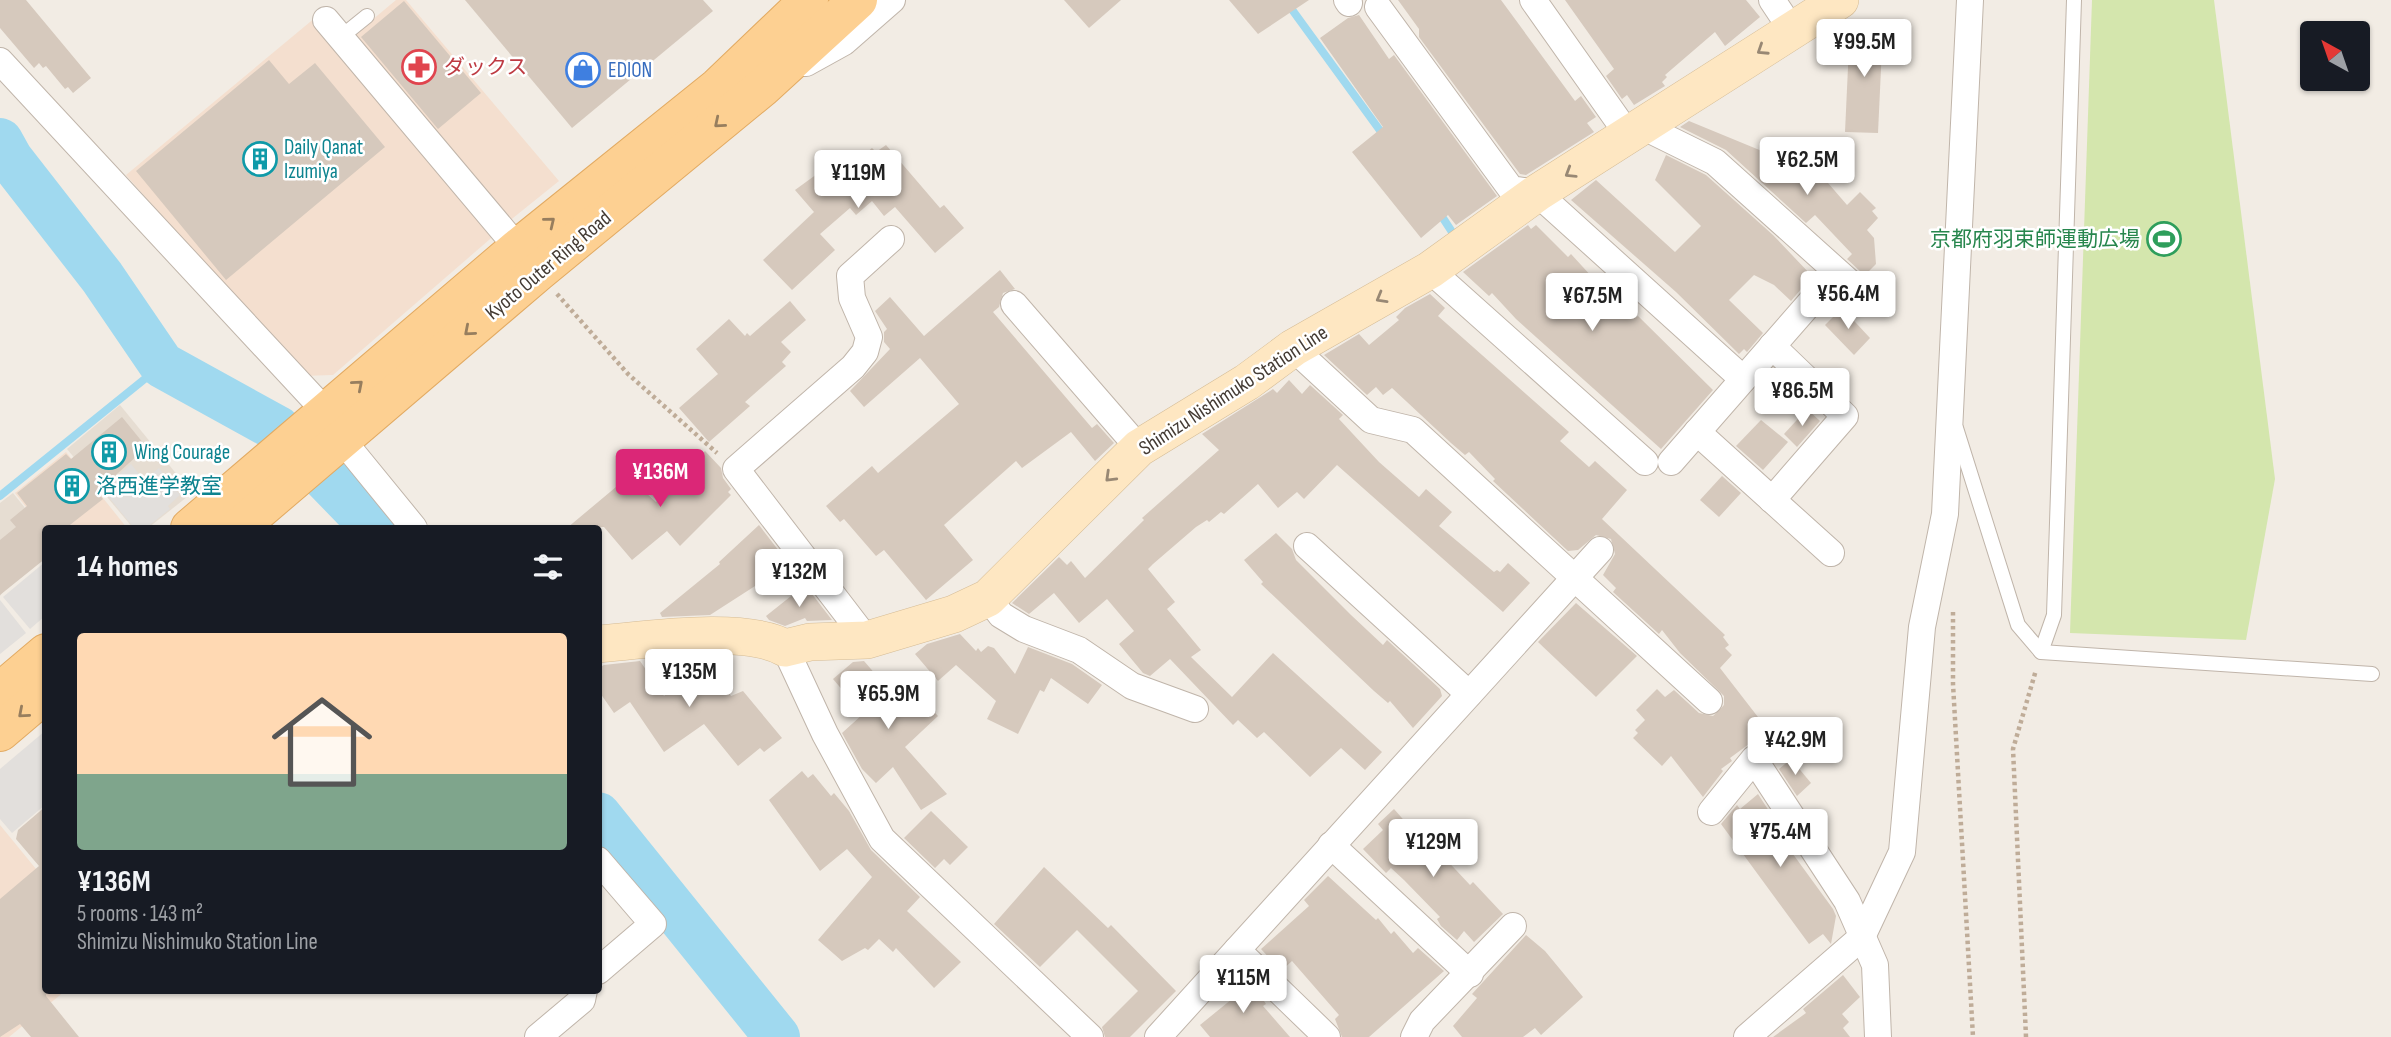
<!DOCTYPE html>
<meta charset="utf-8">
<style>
body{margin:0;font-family:"Sofia Sans Condensed","Noto Sans JP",sans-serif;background:#242831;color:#f1f3f6;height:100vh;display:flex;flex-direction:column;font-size:26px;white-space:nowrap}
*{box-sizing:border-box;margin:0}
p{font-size:23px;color:#9ea1a6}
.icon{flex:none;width:38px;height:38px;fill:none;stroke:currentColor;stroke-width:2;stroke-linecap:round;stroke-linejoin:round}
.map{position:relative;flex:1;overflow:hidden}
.sheet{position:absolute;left:42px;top:525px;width:560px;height:469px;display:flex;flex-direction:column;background:#171b24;border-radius:7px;box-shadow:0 2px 5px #0004}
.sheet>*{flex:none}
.needle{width:46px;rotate:320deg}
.buttons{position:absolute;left:2300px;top:21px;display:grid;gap:14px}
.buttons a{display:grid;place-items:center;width:70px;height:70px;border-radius:7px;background:#171b24;box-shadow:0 2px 5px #0004;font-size:35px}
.price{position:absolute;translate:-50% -60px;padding:0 16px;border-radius:7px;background:#fff;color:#222;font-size:23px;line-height:46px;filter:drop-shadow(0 2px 4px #0008)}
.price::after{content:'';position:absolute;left:50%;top:42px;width:21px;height:16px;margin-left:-10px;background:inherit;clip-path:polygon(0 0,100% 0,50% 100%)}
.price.on{background:#db2777;color:#fff}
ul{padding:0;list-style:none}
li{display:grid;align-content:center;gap:14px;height:371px;padding:0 35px}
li+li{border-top:2px solid #363941}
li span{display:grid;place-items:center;height:217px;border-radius:7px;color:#555}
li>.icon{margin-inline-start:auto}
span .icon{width:126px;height:126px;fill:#fffc;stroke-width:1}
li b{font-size:30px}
h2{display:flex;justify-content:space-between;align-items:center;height:84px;padding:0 35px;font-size:30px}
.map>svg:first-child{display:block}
.residential{fill:#e6ddd2}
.commercial{fill:#f4dfcf}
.green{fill:#d4e6ad}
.parking{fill:#e2dfdc}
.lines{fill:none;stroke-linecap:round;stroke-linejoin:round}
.stream{stroke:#a0d9ef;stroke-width:8}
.river{stroke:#a0d9ef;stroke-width:46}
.building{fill:#d6c9bd}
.service-casing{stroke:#c0b5aa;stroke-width:16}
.minor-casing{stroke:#c0b5aa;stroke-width:28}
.secondary-casing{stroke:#d5bc96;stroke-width:38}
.primary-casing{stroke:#e2aa62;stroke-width:40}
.path{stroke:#bfac98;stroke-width:4.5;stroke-dasharray:3.5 3.5;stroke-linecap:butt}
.service{stroke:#fff;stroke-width:14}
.minor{stroke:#fff;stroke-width:26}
.secondary{stroke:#fee7c2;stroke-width:37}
.primary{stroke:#fdd092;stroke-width:38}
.oneway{stroke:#988874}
.oneway2{stroke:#977e5e}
.labels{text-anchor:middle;stroke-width:5;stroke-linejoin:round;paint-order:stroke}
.health-label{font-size:21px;fill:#be3a42;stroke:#fff;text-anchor:start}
.shop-label{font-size:21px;fill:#366cbe;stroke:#fff;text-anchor:start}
.culture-label{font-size:21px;fill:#0d838f;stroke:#fff;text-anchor:start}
.leisure-label{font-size:21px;fill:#27864d;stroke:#fff;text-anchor:end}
.street-label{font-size:21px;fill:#443b34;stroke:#fff}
</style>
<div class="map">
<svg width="2391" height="1037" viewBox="0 0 2391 1037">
<rect width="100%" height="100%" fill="#f2ece4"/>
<!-- residential -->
<g class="residential">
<polygon points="120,405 192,493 148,528 133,528 67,449"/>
<polygon points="13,493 45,533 0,596 0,503"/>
</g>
<!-- commercial -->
<g class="commercial">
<polygon points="396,0 406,0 559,181 508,222 353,36"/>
<polygon points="316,17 497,233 333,375 302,376 126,175"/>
<polygon points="66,452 127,528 45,531 15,493"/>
<polygon points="0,825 45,880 46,990 65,991 9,1037 0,1037"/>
</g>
<!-- green -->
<polygon class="green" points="2092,0 2214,0 2275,479 2246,640 2070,633"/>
<!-- parking -->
<g class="parking">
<polygon points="131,464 144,480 159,468 180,495 168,506 170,509 146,528 134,528 102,489"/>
<polygon points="45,562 45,616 30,629 3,597"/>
<polygon points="0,600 26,633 0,654"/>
<polygon points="45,731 45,805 12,833 0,819 0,769"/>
</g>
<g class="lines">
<!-- stream -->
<g class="stream">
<polyline points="1285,0 1384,136"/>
<polyline points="1439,212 1454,235"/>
<polyline points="0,496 162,365"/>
</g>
<!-- river -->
<g class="river">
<polyline points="0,141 10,159 102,277 162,365 278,429 374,528"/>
<polyline points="598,815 777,1037"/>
</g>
</g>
<!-- building -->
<g class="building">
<polygon points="0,0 26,0 91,78 73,93 68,87 65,89 46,66 43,68 39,63 34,68 0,28"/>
<polygon points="465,0 703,0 713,11 572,128"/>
<polygon points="1064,0 1121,0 1089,28"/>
<polygon points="1229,0 1309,0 1258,34"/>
<polygon points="1398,0 1501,0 1575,101 1581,96 1596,117 1587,123 1594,132 1526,175 1520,174 1419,37 1419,29"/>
<polygon points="1565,0 1746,0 1760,17 1725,46 1715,32 1665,75 1667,77 1662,82 1665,86 1634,105 1627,95 1622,99 1606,76 1614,69"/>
<polygon points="404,1 481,93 438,129 361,37"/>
<polygon points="1359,15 1389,59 1394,55 1497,196 1456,225 1448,215 1421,238 1352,152 1383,127 1320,38 1348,18"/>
<polygon points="1850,24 1883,26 1878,133 1845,132"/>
<polygon points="269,60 289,84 315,63 385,147 226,280 136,171"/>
<polygon points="1689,121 1774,156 1785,170 1794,163 1800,170 1804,167 1815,181 1822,176 1847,205 1860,192 1876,208 1872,211 1878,218 1867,230 1874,238 1876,264 1865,275 1862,273 1847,259 1852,254 1815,215 1806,223 1726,150 1680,127"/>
<polygon points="886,145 940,208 944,205 964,228 935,253 895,207 884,216 872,201 856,215 850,208 820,234 835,250 792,290 763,260 814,212 795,190 839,158 850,167 872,148 876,152"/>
<polygon points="1666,155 1706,175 1773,235 1812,276 1791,301 1774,285 1754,275 1729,300 1763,333 1747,352 1744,349 1739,354 1676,292 1571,200 1596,180 1675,252 1701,226 1655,180"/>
<polygon points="1528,225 1531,229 1536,225 1568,257 1571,254 1604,290 1635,318 1638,316 1713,390 1661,449 1516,319 1492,293 1489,296 1463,272"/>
<polygon points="1000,270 1015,289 1003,293 999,307 993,312 1092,428 1097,424 1114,443 1095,461 1071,432 1022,468 1016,461 944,525 973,560 926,600 884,550 876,556 844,519 840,522 826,506 872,466 878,473 959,404 920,358 864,407 850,391 890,349 884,342 884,332 887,329 875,311 890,297 924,336"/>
<polygon points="1430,294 1445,308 1438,316 1569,432 1560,441 1589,467 1595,461 1627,490 1602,519 1725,635 1723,637 1729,645 1725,648 1732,655 1720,668 1768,730 1730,758 1732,761 1721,769 1723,771 1703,797 1671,756 1662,766 1633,738 1638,733 1635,730 1645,720 1636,710 1657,689 1665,697 1674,690 1699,713 1713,716 1724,705 1724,696 1680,653 1662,630 1659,634 1613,592 1616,588 1603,575 1615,554 1611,539 1596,535 1578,550 1568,551 1493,481 1495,479 1469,452 1465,455 1451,443 1392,388 1383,395 1376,387 1367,395 1324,355 1359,334 1369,345 1399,320 1396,317 1405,308"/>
<polygon points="790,301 806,320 781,342 791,352 782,362 786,366 745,402 750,406 709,442 679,408 718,374 696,349 729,319 745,336 747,333 750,336"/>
<polygon points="1842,308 1870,338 1854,355 1825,325"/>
<polygon points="1289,380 1302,394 1310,385 1343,415 1339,419 1379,462 1419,497 1426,489 1452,512 1439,526 1494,572 1497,570 1500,572 1508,563 1530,583 1503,612 1337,465 1304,499 1297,492 1278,508 1258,484 1224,514 1221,512 1209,522 1207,520 1196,527 1153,564 1148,569 1175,602 1167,609 1201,650 1191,657 1232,697 1273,653 1382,752 1365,770 1341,748 1310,777 1264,732 1257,738 1238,720 1233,725 1170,659 1150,676 1143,673 1119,644 1134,631 1107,599 1079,623 1054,593 1029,614 1012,603 1059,557 1067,565 1071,561 1085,578 1144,520 1142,518 1219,450 1202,434 1273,389 1277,393"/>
<polygon points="1807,409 1820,421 1797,447 1784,434"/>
<polygon points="122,417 144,444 136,450 139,454 97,492 103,499 66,528 46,528 46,558 0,595 0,540 16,527 10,520 27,506 17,493 66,454 71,459"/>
<polygon points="1761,420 1788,442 1763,470 1736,446"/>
<polygon points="705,451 721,468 723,478 731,489 728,492 731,495 680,546 667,531 632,560 604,527 567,528 622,482 630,491 637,485 656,502"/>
<polygon points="1722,476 1741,493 1719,517 1700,500"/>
<polygon points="759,525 789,564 710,615 662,617 660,613 720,564 719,562"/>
<polygon points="1276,533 1292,549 1296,560 1351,615 1383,645 1387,640 1440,689 1442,696 1413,728 1390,701 1388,703 1374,691 1261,584 1263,582 1244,560"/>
<polygon points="805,585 832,620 807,621 805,618 785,626 769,620 766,616"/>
<polygon points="1576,603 1637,656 1596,697 1538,642"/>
<polygon points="960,634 976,651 978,648 981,652 988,646 994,648 1015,674 1028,647 1072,664 1102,685 1088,704 1051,678 1044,692 1040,690 1018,734 987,719 996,701 956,665 938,681 915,654 927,644"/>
<polygon points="640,661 664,696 700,668 705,675 712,669 731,696 743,691 782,738 764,752 760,748 738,766 704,724 664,752 630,702 614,713 598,690 598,668 604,665"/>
<polygon points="864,661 889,690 893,687 903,698 912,689 938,716 905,747 947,794 921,810 893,767 876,783 862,769 842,733 863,714 833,679 853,662"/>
<polygon points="1791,759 1811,783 1797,796 1779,769"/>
<polygon points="802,771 808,778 813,774 831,796 834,793 849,811 871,850 920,897 907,911 961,962 934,988 896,948 893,952 879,939 868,950 865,948 842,961 818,940 872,877 847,849 820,871 769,800"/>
<polygon points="1758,794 1793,848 1790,850 1833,909 1836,916 1831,944 1823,934 1809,944 1721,824 1737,805 1740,809"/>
<polygon points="46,806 46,996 79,1037 31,1037 20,1024 0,1037 0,899 39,866 16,839 18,830"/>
<polygon points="1394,809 1423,842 1438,855 1440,853 1470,885 1473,882 1503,914 1474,942 1464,931 1457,940 1441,926 1437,919 1440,917 1404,880 1391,868 1386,873 1363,849 1383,830 1378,824"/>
<polygon points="931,811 968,847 950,865 944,859 935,868 904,838"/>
<polygon points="1044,867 1108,928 1111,925 1176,991 1130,1037 1105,1037 1102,1027 1138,991 1077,930 1040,967 994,924"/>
<polygon points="1328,876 1376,920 1378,918 1391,934 1394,931 1413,953 1418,948 1444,971 1369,1037 1342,1037 1335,1019 1339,1015 1292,961 1281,971 1261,949 1309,906 1304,900"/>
<polygon points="1526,935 1545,951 1583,997 1541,1035 1535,1028 1523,1037 1462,1037 1453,1026 1477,998 1472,994"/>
<polygon points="1239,974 1258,992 1266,1004 1263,1006 1290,1037 1210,1037 1200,1025 1232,999 1223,989"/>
<polygon points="1843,975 1860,997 1842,1014 1849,1022 1843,1028 1850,1037 1773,1037 1806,1013 1803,1009"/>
</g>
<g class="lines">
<!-- service casing -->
<g class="service-casing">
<g id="service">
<polyline points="341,37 367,16"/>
<polyline points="1956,428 2018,625 2041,652 2372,674"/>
<polyline points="2041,652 2054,615 2074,0"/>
</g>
</g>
<!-- minor casing -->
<g class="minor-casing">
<g id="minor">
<polyline points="1347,0 1349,3"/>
<polyline points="1533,0 1629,136"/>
<polyline points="1772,0 1792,30"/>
<polyline points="1378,7 1511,189 1537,193 1743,379"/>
<polyline points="326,20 528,260"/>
<polyline points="0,61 326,412 343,441 414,528"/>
<polyline points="806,63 844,42 892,0"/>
<polyline points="1644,127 1715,162 1861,293"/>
<polyline points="1430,270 1645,462"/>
<polyline points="1014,304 1139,448"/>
<polyline points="1293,348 1371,420 1413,430 1709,701"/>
<polyline points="1697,432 1831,553"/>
<polyline points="1671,462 1837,272"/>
<polyline points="1772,500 1845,416 1772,346"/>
<polyline points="1307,546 1469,694"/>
<polyline points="988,598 1001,615 1024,629 1079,650 1132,686 1195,709"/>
<polyline points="867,640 736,469 853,367 865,352 869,337 852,298 850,276 891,239"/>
<polyline points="785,648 825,734 882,839 1090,1037"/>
<polyline points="1711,812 1754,759 1847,901 1875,965 1878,1037"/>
<polyline points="1331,845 1470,974"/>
<polyline points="598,860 653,924 598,971"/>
<polyline points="1237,950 1327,1037"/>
<polyline points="538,1037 582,1000 584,990"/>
<polyline points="1158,1037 1600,550"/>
<polyline points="1414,1037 1422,1021 1513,926"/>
<polyline points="1747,1037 1862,937 1902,852 1922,627 1945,514 1970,0"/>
</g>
</g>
<!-- secondary casing -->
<g class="secondary-casing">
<path id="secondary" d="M598 644C646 640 745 625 785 648L810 642 867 640 954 614 988 598 1139 448 1247 382 1293 348 1430 270 1537 193 1840 0"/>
</g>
<!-- primary casing -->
<g class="primary-casing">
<g id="primary">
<polyline points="190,528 518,248 718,87 809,0"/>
<polyline points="238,528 538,272 763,87 858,0"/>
<polyline points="0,692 46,653"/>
<polyline points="0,732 46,693"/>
</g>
</g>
<!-- path -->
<g class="path">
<polyline points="557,294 628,374 717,453"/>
<polyline points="1953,612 1953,684 1973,1037"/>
<polyline points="2026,1037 2013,749 2036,670"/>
</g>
<!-- service -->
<use href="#service" class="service"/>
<!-- minor -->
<use href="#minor" class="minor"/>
<!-- secondary -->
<use href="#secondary" class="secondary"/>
<!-- primary -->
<use href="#primary" class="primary"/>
</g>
<!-- one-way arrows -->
<defs><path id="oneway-chevron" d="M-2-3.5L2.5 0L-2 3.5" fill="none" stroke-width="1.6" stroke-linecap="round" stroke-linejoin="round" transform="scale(1.75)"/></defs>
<g class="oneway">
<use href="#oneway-chevron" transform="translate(1762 50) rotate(147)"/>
<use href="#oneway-chevron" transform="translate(1570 173) rotate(148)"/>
<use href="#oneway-chevron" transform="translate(1381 298) rotate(150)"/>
<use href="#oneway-chevron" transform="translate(1110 477) rotate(136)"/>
</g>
<g class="oneway2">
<use href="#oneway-chevron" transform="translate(719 123) rotate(140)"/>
<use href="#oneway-chevron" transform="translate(550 222) rotate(-39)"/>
<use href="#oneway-chevron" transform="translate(469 331) rotate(139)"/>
<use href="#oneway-chevron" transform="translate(358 385) rotate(-41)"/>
<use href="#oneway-chevron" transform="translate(23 713) rotate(139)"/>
</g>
<!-- icons -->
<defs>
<g id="pharmacy-ring" transform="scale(1.75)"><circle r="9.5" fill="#fff" stroke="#e0444e" stroke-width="1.5"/><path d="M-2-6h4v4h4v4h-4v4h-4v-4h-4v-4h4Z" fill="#e0444e"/></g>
<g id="shop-ring" transform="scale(1.75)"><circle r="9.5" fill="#fff" stroke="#3f7fe0" stroke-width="1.5"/><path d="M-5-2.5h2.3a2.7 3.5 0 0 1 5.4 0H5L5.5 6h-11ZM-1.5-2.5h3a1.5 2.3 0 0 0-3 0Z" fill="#3f7fe0"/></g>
<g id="building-ring" transform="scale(1.75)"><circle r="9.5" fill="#fff" stroke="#0f9aa8" stroke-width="1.5"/><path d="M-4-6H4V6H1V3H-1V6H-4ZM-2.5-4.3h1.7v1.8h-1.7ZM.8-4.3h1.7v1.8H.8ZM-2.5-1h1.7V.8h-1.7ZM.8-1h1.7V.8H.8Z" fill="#0f9aa8"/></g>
<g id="stadium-ring" transform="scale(1.75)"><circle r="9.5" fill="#fff" stroke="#2e9e5b" stroke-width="1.5"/><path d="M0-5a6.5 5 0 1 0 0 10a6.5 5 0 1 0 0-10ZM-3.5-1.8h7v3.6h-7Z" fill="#2e9e5b"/></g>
</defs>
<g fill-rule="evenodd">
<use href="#pharmacy-ring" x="419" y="67"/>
<use href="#shop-ring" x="583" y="70"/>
<use href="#building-ring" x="260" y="159"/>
<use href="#stadium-ring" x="2164" y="239"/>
<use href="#building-ring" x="109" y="452"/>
<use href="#building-ring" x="72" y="486"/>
</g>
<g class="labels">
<!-- health labels -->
<g class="health-label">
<text x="444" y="74">ダックス</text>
</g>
<!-- shop labels -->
<g class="shop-label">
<text x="608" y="77">EDION</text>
</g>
<!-- culture labels -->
<g class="culture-label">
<text x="284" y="154">Daily Qanat<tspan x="284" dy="24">Izumiya</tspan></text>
<text x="134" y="459">Wing Courage</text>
<text x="96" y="493">洛西進学教室</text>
</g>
<!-- leisure labels -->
<g class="leisure-label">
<text x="2140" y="246">京都府羽束師運動広場</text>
</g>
<!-- street labels -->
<g class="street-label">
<text transform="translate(548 265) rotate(-40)" y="7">Kyoto Outer Ring Road</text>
<text transform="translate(1233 390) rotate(-33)" y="7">Shimizu Nishimuko Station Line</text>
</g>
</g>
</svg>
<div class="buttons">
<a><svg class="needle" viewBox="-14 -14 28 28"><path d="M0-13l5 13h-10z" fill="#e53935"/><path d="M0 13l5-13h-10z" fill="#9ea1a6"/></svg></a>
</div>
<b class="price" style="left:1864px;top:79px">¥99.5M</b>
<b class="price" style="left:1807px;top:197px">¥62.5M</b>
<b class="price" style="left:858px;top:210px">¥119M</b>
<b class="price" style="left:1848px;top:331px">¥56.4M</b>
<b class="price" style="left:1592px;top:333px">¥67.5M</b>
<b class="price" style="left:1802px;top:428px">¥86.5M</b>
<b class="price on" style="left:660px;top:509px">¥136M</b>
<b class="price" style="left:799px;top:609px">¥132M</b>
<b class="price" style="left:689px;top:709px">¥135M</b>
<b class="price" style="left:888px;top:731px">¥65.9M</b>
<b class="price" style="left:1795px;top:777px">¥42.9M</b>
<b class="price" style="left:1780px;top:869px">¥75.4M</b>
<b class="price" style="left:1433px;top:879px">¥129M</b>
<b class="price" style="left:1243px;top:1015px">¥115M</b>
<section class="sheet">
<h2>14 homes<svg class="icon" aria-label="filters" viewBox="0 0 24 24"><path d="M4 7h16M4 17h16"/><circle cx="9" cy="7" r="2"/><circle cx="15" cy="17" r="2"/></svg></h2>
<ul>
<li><span style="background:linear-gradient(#ffd9b3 65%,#7fa58c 0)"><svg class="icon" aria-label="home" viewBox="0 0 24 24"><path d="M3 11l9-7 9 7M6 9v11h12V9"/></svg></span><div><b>¥136M</b><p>5 rooms · 143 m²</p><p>Shimizu Nishimuko Station Line</p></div></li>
</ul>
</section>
</div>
